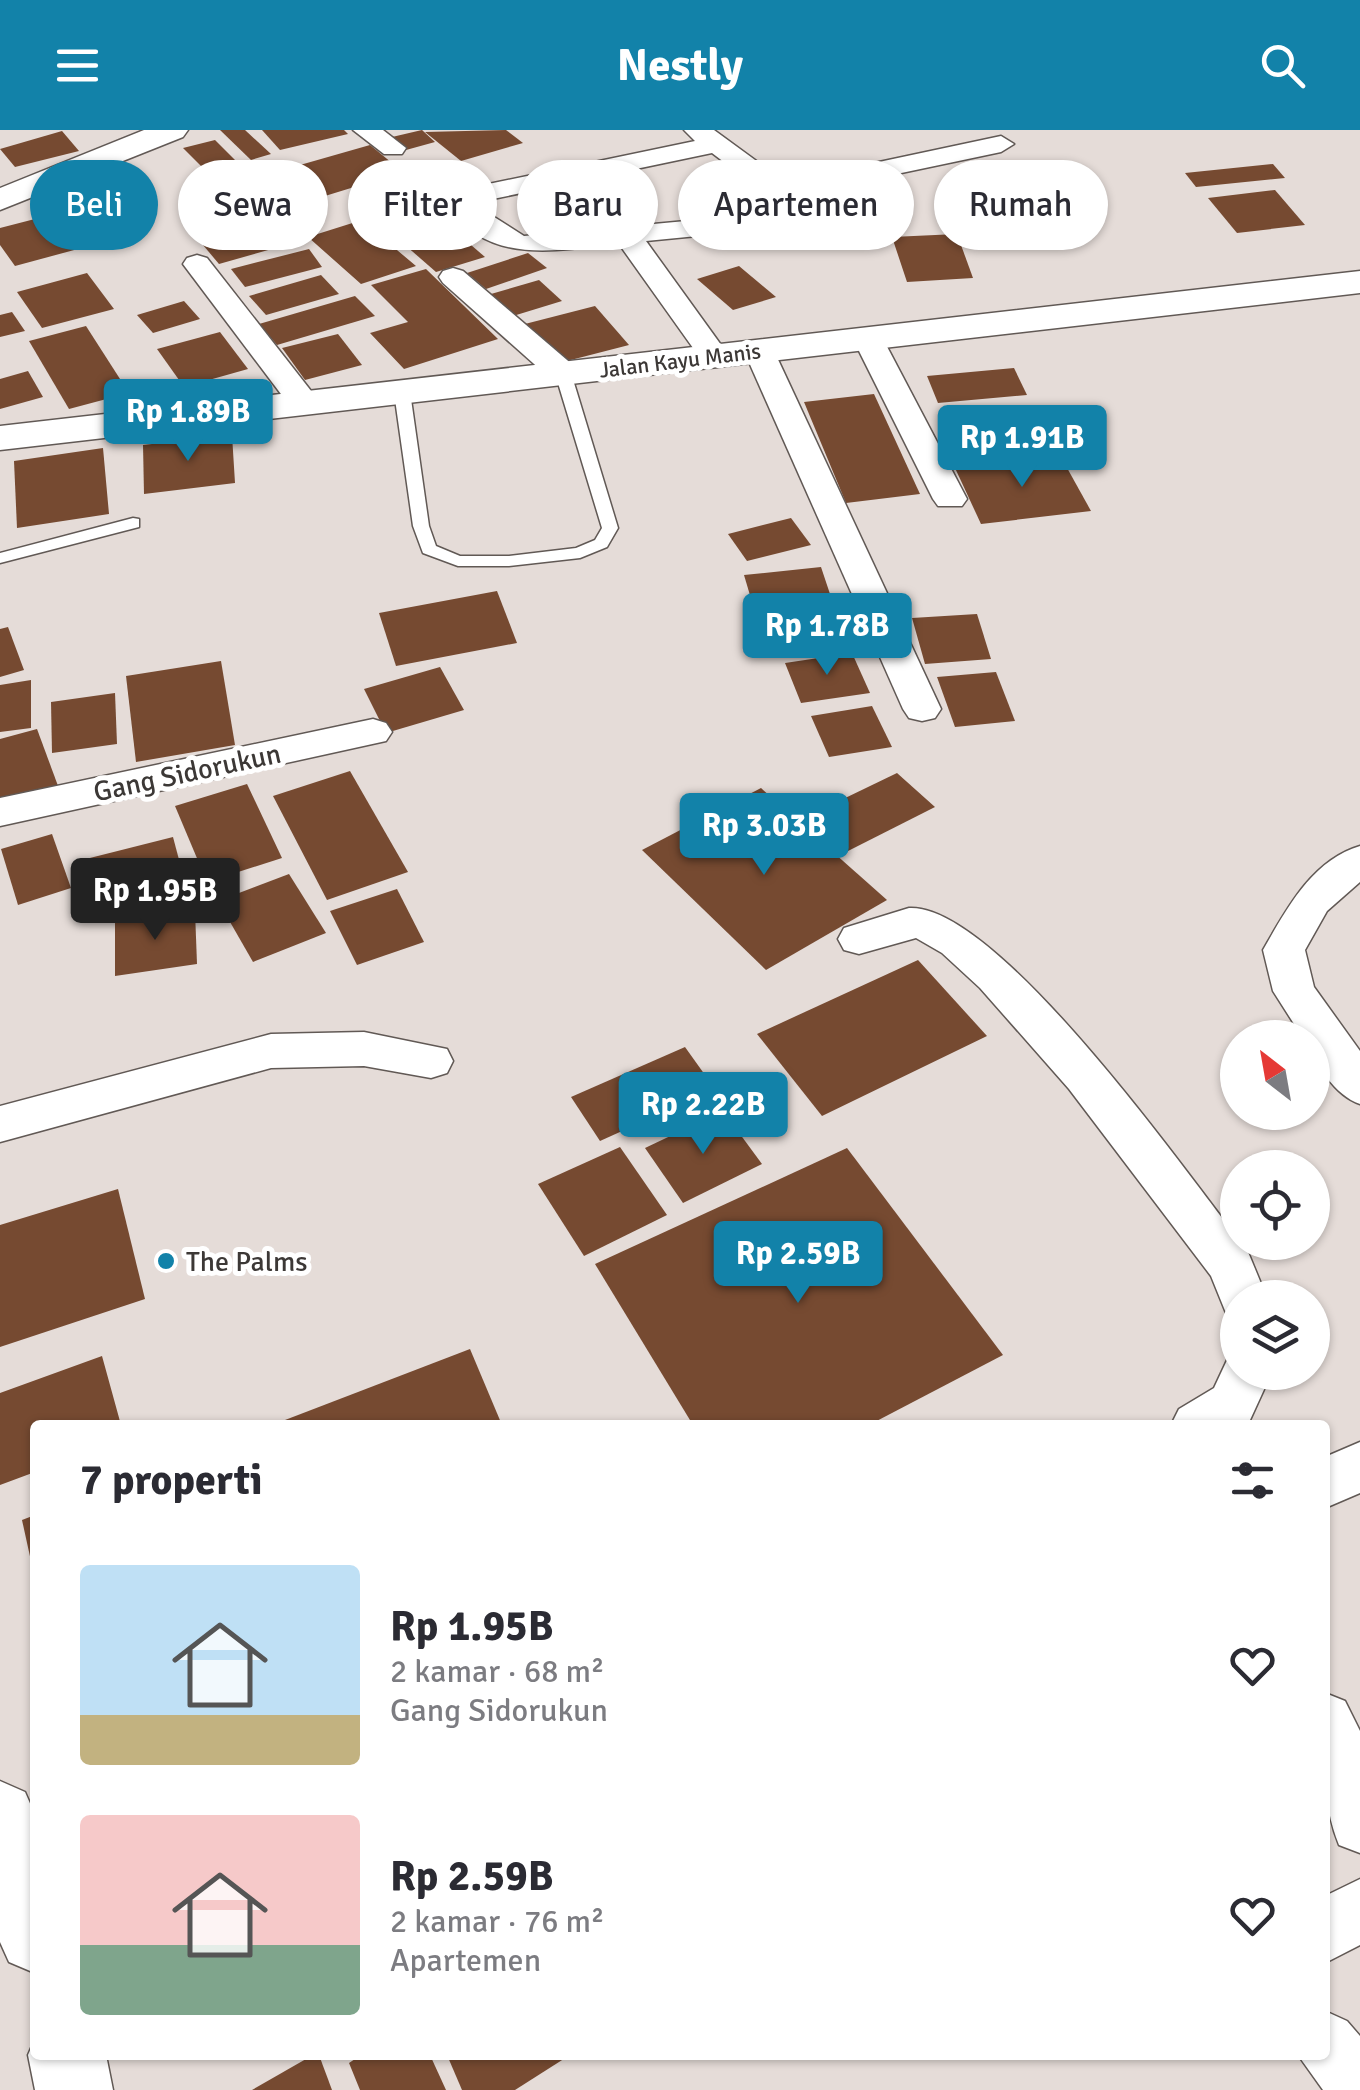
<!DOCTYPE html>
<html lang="id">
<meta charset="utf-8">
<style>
body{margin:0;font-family:Signika,sans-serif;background:#f2f2f3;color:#2b2b33;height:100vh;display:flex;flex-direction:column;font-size:38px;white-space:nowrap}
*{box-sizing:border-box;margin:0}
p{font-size:32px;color:#7c7c81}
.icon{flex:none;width:55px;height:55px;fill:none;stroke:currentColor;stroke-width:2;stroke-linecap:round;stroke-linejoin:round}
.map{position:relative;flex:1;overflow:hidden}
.drawer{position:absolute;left:30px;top:1290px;width:1300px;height:640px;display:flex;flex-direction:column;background:#fff;border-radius:10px;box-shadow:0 2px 8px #0004}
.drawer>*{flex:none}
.guide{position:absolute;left:30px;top:30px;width:1300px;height:90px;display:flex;gap:20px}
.needle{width:65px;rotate:329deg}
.fabs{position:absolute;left:1220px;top:890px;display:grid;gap:20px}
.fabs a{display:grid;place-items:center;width:110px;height:110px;border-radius:50%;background:#fff;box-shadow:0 2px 8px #0004;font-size:50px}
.price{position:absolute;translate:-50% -85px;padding:0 22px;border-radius:10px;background:#1282a9;color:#fff;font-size:32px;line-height:65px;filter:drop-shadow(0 2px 5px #0008)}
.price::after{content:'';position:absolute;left:50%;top:60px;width:30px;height:22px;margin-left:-15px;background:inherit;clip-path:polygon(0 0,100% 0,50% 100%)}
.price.on{background:#222;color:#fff}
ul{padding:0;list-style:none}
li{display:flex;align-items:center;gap:30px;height:250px;padding:0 50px}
li span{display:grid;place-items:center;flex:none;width:280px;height:200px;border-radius:10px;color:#555}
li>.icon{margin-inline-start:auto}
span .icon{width:120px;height:120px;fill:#fffc;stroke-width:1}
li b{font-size:42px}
h2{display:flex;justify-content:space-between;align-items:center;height:120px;padding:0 50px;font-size:42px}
.pill{padding:0 35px;border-radius:45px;background:#fff;box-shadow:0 2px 8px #0004;font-size:35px;line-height:90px}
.pill.on{background:#1282a9;color:#fff}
header{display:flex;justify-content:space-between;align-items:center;height:130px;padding:0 50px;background:#1282a9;color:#fff;font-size:45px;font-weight:800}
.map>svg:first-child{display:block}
.building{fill:#764a31}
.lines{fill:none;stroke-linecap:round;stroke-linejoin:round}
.lane-casing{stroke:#615955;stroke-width:3}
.street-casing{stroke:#615955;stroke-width:3}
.secondary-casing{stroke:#615955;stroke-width:3}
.lane{fill:#fff;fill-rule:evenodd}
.street{fill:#fff;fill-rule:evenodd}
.secondary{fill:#fff;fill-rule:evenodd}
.poi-dot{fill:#1282a9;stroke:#fff;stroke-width:4}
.labels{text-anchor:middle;stroke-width:10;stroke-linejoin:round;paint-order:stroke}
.far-street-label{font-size:22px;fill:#3c3836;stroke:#fff}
.street-label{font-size:28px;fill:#3c3836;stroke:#fff}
.poi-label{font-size:28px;fill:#3c3836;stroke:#fff;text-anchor:start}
</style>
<header><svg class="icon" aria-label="menu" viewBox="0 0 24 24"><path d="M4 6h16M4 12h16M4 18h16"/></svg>Nestly<svg class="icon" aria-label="search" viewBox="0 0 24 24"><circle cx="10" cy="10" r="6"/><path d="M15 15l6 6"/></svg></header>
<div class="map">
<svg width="1360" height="1960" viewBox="0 0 1360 1960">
<rect width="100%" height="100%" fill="#e5dcd8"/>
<!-- building -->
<g class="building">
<polygon points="220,0 245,0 271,24 251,30"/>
<polygon points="262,0 344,0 348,4 280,20"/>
<polygon points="422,0 435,12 406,20 392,7"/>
<polygon points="506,0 523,13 461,31 425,2"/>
<polygon points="62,1 79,21 15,37 0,19"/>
<polygon points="215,10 243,38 211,46 183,18"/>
<polygon points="370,15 403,42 325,66 293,37"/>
<polygon points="1273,34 1285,48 1196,57 1185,43"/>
<polygon points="274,38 301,69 246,83 219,51"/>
<polygon points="1275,60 1305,95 1237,103 1208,68"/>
<polygon points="414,67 435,84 485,127 436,142 366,81"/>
<polygon points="62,82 89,116 15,136 0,115 0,98"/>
<polygon points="257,84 286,115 219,134 192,102"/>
<polygon points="362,90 391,115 416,136 361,154 308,107"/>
<polygon points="957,104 973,148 907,152 892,107"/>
<polygon points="309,119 322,137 245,157 231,139"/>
<polygon points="528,123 547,138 486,159 467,143"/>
<polygon points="739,136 776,167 733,180 697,149"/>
<polygon points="426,139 498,209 404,239 370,203 408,192 371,155"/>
<polygon points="87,143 114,179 42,198 17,162"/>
<polygon points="321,145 339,164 266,185 249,166"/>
<polygon points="539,150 562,171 513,186 491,164"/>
<polygon points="355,166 375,186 277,215 259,194"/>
<polygon points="184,171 200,189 153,203 137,185"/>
<polygon points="595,176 629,215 563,232 521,195"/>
<polygon points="12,182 25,201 0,207 0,185"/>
<polygon points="86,196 129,263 69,279 29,211"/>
<polygon points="220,202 248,239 184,257 157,219"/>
<polygon points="338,204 362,235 305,250 282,218"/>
<polygon points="1014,238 1027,265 938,273 927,246"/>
<polygon points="28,241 43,267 0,279 0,249"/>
<polygon points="874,264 920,364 846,373 804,272"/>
<polygon points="1025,285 1040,324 960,329 947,289"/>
<polygon points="232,305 235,353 144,364 143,315"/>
<polygon points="103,318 109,384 17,398 14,331"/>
<polygon points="1061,327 1091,381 981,394 955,338"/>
<polygon points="791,388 811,415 747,431 728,404"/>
<polygon points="821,437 830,464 752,472 744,445"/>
<polygon points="497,461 517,513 396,536 379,483"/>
<polygon points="830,475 847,507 776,520 761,488"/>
<polygon points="977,484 991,529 925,534 912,488"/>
<polygon points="8,497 24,540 0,547 0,499"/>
<polygon points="852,523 870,563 801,573 785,533"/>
<polygon points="221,531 235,615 136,632 126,546"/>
<polygon points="440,537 464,580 386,603 364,559"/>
<polygon points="996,542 1015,591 955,597 937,547"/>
<polygon points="31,550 31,598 0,602 0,555"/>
<polygon points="115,563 117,614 52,623 51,572"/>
<polygon points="872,576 892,617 829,627 811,586"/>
<polygon points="37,599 61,664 0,672 0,609"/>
<polygon points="350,641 408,742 327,770 273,666"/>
<polygon points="897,643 935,677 848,721 810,685"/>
<polygon points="247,654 282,728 207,752 175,676"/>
<polygon points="761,658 887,770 766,840 642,720"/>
<polygon points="52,704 71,758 18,775 1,719"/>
<polygon points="173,707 187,760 86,785 74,732"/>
<polygon points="289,744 326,803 253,832 218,771"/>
<polygon points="397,759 424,812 357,835 330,781"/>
<polygon points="195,781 197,834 115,846 115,792"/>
<polygon points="918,830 987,906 822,986 757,904"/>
<polygon points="685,917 715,959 600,1011 571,967"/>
<polygon points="723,981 762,1034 683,1073 645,1018"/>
<polygon points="620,1017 667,1085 584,1126 538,1054"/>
<polygon points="847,1018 1003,1225 869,1295 693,1295 595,1134"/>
<polygon points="118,1059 145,1169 0,1217 0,1095"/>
<polygon points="470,1219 502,1295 272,1295"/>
<polygon points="102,1226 121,1295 35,1295 35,1342 0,1355 0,1263"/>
<polygon points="35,1385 35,1440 33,1440 22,1390"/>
<polygon points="313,1925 319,1925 332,1960 252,1960"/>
<polygon points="361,1925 430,1925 446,1960 360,1960 349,1933"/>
<polygon points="447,1925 570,1925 515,1960 462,1960"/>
</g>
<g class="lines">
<!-- lane casing -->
<g class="lane-casing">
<g id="lane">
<polygon points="563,238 571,243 618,398 607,417 580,428 509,436 458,436 423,423 413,396 394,262 402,257 410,262 429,396 436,416 460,426 509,426 576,418 595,410 602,398 555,243"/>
<polygon points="133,388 139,389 139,397 0,433 0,423"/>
</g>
</g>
<!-- street casing -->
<g class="street-casing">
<g id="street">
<polygon points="353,0 383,0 406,18 402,24 384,24"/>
<path d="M684 0H714L785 52 1001 6 1014 14 1001 22 797 65 815 89 811 95 646 111 729 226 725 232H703L619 114C561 119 493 136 452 81L456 68 474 57 695 11ZM712 23 770 67 782 82 524 106 480 78 493 69Z"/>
<polygon points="197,125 207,128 315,266 320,273 315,280 293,280 183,134 187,128"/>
<polygon points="453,138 463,141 574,236 578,243 574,250 552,250 443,153 439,147 443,141"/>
<polygon points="868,200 879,203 883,209 967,369 962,376 938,376 933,369 853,209 857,203"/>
<polygon points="759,212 770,215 774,221 941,579 935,588 922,591 909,588 903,579 744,221 748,215"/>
<polygon points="373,589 386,593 392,602 386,611 0,696 0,668"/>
<path d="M1360 716V752L1327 781 1305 820 1314 857 1360 921V974C1336 966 1312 933 1312 908H1303L1273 861 1263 820C1286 780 1312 730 1360 716Z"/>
<path d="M909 778C998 773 1194 1053 1248 1122L1267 1168H1238V1187L1226 1183 1211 1146 1069 959 980 858 942 823 916 808 859 824 844 820 838 809 844 798Z"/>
<polygon points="364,902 447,919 453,931 447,943 431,948 364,936 271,938 0,1012 0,976 271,904"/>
<polygon points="1238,1223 1238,1242 1272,1242 1250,1290 1242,1295 1171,1295 1179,1279 1214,1258 1229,1226"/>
<polygon points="1360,1312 1360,1363 1325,1378 1325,1327"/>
<path d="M1325 1563 1345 1571 1360 1601V1723L1339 1715C1319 1666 1325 1614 1325 1563Z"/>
<polygon points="1360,1749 1360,1815 1325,1833 1325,1766"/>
<polygon points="1325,1881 1347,1891 1360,1906 1360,1960 1323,1960 1298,1925 1325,1925"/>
</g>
</g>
<!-- secondary casing -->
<g class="secondary-casing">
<g id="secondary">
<polygon points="144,0 188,0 183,7 0,80 0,58"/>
<polygon points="1360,141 1360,163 0,320 0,296"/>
<polygon points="0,1651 25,1662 35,1685 35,1843 9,1832 0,1812"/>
<polygon points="35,1909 35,1925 106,1925 113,1960 35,1960 28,1925"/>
</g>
</g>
<!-- lane -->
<use href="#lane" class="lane"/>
<!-- street -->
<use href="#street" class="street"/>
<!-- secondary -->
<use href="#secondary" class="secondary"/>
</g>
<!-- markers -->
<circle class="poi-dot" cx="166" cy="1131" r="10"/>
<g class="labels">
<!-- far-street labels -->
<g class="far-street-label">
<text transform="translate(680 230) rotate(-7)" y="8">Jalan Kayu Manis</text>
</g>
<!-- street labels -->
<g class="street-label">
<text transform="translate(187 642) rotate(-12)" y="10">Gang Sidorukun</text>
</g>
<!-- poi labels -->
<g class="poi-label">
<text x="186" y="1141">The Palms</text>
</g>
</g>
</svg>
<div class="fabs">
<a><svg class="needle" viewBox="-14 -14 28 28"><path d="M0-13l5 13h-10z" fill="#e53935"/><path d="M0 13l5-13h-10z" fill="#7c7c81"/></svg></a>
<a><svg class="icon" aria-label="locate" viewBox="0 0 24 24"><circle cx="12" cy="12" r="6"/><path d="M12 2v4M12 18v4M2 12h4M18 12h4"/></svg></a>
<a><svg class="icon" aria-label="layers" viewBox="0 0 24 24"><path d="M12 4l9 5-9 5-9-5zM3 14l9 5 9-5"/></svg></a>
</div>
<b class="price" style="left:188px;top:334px">Rp 1.89B</b>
<b class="price" style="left:1022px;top:360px">Rp 1.91B</b>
<b class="price" style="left:827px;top:548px">Rp 1.78B</b>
<b class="price" style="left:764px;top:748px">Rp 3.03B</b>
<b class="price on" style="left:155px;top:813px">Rp 1.95B</b>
<b class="price" style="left:703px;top:1027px">Rp 2.22B</b>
<b class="price" style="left:798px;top:1176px">Rp 2.59B</b>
<div class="guide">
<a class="pill on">Beli</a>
<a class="pill">Sewa</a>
<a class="pill">Filter</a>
<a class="pill">Baru</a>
<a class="pill">Apartemen</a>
<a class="pill">Rumah</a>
</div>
<section class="drawer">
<h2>7 properti<svg class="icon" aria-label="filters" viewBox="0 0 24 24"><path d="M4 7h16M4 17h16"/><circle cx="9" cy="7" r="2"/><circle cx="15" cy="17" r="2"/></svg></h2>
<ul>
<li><span style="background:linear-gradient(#bfe0f5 75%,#c2b280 0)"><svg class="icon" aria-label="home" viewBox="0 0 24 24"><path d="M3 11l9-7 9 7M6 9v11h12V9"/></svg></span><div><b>Rp 1.95B</b><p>2 kamar · 68 m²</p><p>Gang Sidorukun</p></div><svg class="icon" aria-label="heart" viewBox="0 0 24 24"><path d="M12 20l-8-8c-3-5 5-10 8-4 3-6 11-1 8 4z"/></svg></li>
<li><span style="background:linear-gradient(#f6c9c9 65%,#7fa58c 0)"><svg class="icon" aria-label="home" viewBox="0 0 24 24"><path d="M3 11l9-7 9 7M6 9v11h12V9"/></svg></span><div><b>Rp 2.59B</b><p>2 kamar · 76 m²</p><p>Apartemen</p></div><svg class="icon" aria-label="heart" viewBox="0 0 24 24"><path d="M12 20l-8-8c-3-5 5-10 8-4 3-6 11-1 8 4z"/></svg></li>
</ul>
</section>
</div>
